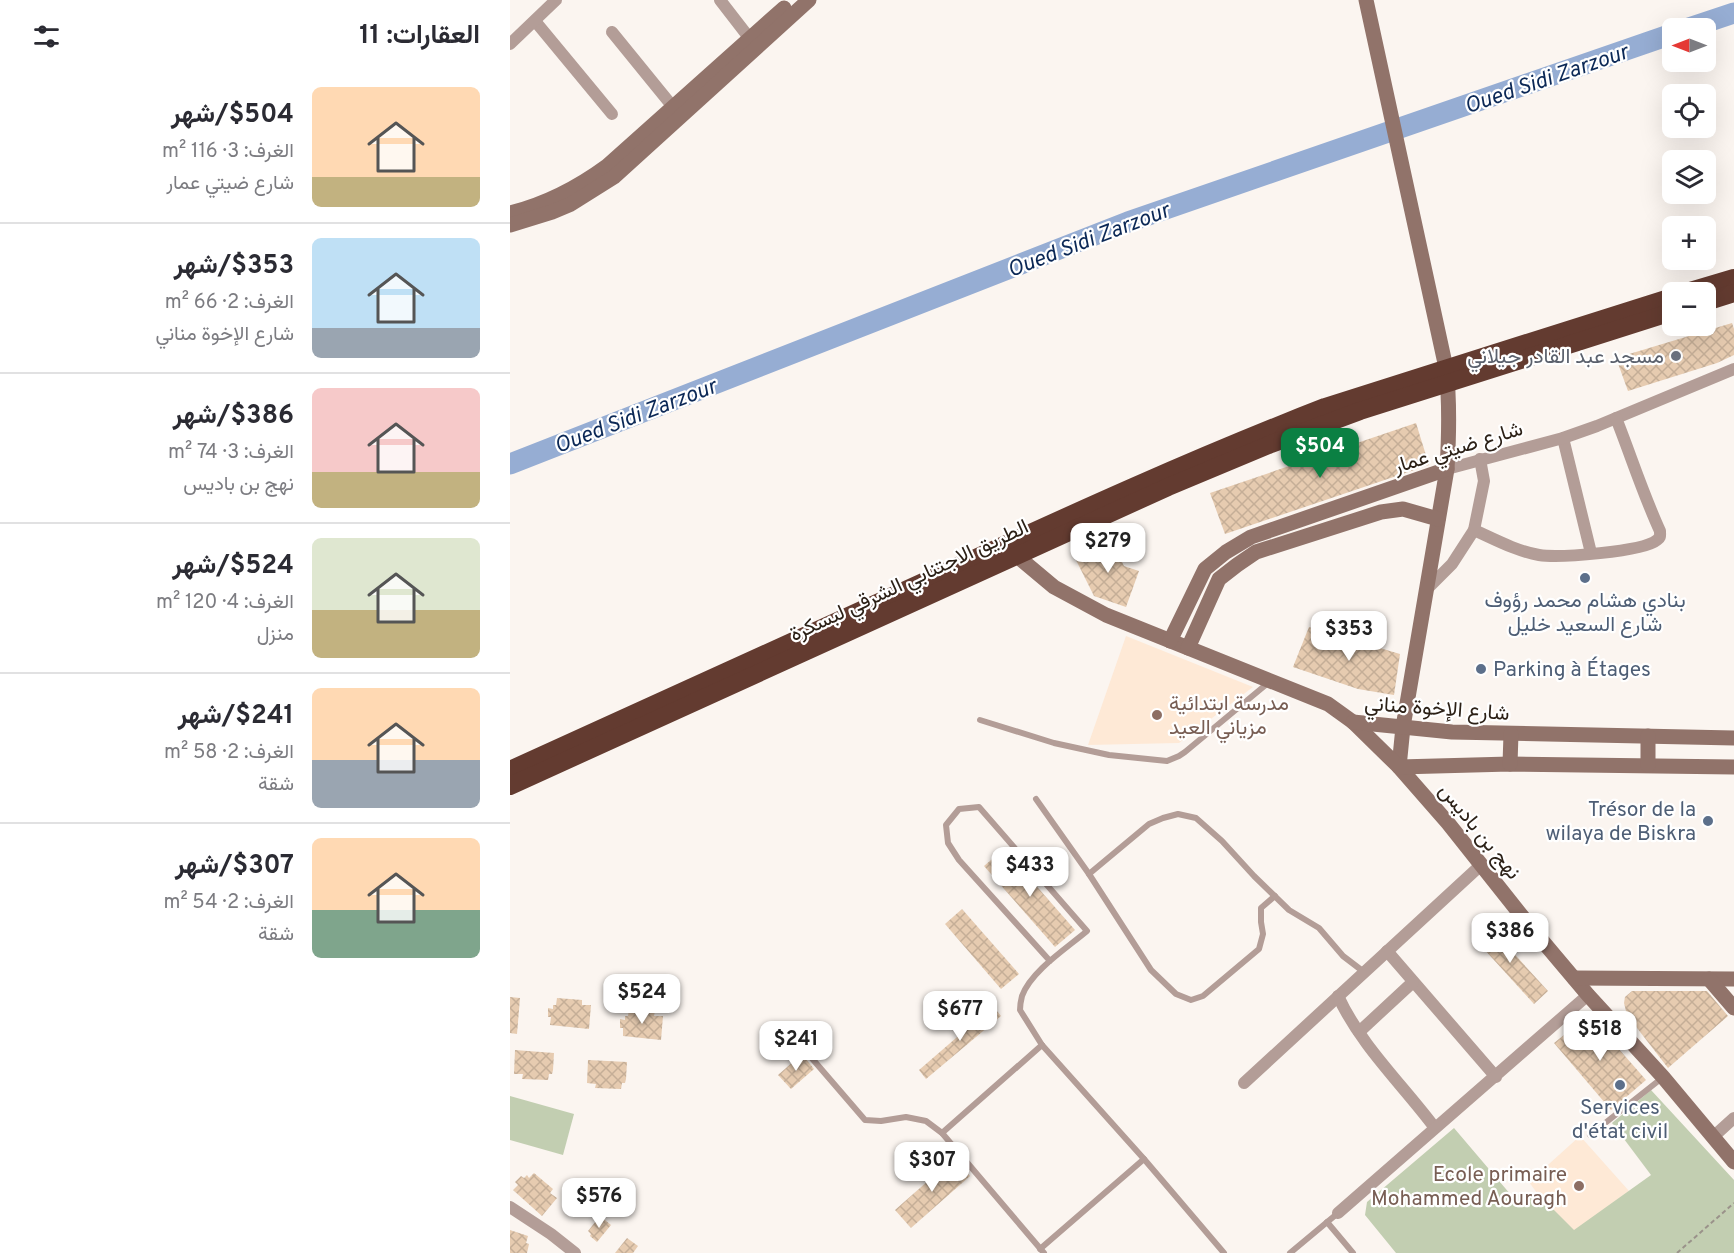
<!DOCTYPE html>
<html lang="ar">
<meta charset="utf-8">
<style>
body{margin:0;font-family:Overpass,Vazirmatn,sans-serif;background:#f2f2f3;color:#2b2b33;direction:rtl;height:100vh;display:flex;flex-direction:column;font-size:22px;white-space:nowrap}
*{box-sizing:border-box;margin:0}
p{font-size:20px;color:#7c7c81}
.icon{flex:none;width:33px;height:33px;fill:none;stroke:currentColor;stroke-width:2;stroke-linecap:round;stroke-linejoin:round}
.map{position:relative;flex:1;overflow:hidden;direction:ltr}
.panel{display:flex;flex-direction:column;background:#fff;width:510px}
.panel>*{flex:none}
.needle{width:39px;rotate:270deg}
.buttons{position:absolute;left:1152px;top:18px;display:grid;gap:12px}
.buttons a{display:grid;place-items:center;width:54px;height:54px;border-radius:9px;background:#fff;box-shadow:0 6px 24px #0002;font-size:30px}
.price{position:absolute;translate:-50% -51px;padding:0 14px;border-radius:12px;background:#fff;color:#222;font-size:20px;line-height:39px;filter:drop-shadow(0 2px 3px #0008)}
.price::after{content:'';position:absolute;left:50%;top:36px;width:18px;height:14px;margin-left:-9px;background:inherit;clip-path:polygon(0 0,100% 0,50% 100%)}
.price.current{background:#0b8043;color:#fff}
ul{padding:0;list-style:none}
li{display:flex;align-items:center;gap:18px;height:150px;padding:0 30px}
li+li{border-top:2px solid #e1e1e2}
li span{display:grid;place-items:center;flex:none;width:168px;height:120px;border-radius:9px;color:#555}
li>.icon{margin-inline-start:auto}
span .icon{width:72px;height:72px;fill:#fffc;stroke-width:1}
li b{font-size:26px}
h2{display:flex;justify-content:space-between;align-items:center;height:72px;padding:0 30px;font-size:26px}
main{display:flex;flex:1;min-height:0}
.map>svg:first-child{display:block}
.built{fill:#fee9d6}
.green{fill:#c2ceb1}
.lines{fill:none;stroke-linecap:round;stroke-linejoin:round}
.river{stroke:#96add3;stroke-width:21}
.building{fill:url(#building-cross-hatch)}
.path{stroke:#9a928a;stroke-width:2;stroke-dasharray:4.5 3;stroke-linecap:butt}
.lane{stroke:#b39d97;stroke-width:6}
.street{stroke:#b39d97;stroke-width:12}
.secondary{stroke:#91736a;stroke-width:15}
.highway{stroke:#633b30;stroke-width:18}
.worship-dot{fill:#6b7280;stroke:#fff;stroke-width:2}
.service-dot{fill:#5c6f8a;stroke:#fff;stroke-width:2}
.education-dot{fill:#8d6e63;stroke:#fff;stroke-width:2}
.labels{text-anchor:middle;stroke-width:4.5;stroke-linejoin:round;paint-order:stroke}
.worship-label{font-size:21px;fill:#5b616d;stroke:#fff;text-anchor:end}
.street-label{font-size:21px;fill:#2c2117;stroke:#fff}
.service-label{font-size:21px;fill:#4e5e75;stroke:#fff}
.education-label{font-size:21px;fill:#785e54;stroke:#fff;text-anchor:start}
.water-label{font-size:22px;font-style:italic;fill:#0b2856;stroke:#fff}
</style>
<main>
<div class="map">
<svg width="1224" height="1253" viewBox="0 0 1224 1253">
<defs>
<pattern id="building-cross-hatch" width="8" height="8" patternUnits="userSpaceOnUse" patternTransform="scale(1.5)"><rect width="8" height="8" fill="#e6cbb0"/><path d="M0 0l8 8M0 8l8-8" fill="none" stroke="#c5ae97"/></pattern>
</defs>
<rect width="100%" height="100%" fill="#fbf5f0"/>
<!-- built -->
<g class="built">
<polygon points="616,636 743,687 669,743 578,745"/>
<polygon points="1070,1136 1119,1191 1064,1231 1027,1193 1019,1182"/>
</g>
<!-- green -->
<g class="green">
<polygon points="1141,1090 1224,1180 1224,1253 886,1253 855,1215 857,1202 944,1128 1001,1195 1027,1193 1064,1230 1141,1175 1102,1123"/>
<polygon points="0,1096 64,1114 53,1155 0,1140"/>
</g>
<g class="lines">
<!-- river -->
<g class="river">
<polyline points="1179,28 1224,13"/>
<polyline points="0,464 618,222 1162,34"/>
</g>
</g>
<!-- building -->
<g class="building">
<polygon points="1222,323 1224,329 1224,355 1207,363 1118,391 1106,358"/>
<polygon points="906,423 919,465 715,534 700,493"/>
<polygon points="600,538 614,566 629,571 616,607 584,596 565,558"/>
<polygon points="799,627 890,654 884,695 848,689 783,667"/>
<polygon points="494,849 565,930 545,947 474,866"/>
<polygon points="452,909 509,974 491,989 435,924"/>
<polygon points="977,924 1038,991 1024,1004 963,937"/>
<polygon points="1122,991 1197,991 1218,1016 1158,1068 1117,1015 1114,1003 1115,997"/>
<polygon points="0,997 10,998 7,1034 0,1033"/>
<polygon points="47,998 72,1000 72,1005 81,1005 79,1029 40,1025 41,1017 38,1017 38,1008 43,1009 43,1005 46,1005"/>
<polygon points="483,1006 491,1016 416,1079 409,1070"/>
<polygon points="119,1009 145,1011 144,1016 153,1016 151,1040 113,1036 113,1028 110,1028 110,1019 115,1020 115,1016 118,1016"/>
<polygon points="1079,1015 1136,1080 1101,1110 1044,1043"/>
<polygon points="5,1050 44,1053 43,1070 42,1074 39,1074 38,1080 12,1079 13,1074 4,1074"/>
<polygon points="292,1054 304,1069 281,1089 268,1075"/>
<polygon points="78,1060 117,1062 116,1079 115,1083 112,1083 111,1089 85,1088 86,1084 77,1083"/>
<polygon points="444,1158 460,1176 401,1228 385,1210"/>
<polygon points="24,1173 43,1189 40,1193 47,1198 32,1216 3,1190 8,1185 5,1182 11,1176 14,1178 17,1175 19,1178"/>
<polygon points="90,1216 101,1225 87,1242 80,1236 81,1234 78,1231"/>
<polygon points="0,1230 18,1236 16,1243 19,1244 17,1253 0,1253"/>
<polygon points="117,1238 128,1246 123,1253 105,1253"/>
</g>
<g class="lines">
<!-- path -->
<g class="path">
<polyline points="1176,326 1179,336"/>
<polyline points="1167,1253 1224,1203"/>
</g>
<!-- lane -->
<g class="lane">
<polyline points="470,720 544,743 599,755 657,761 669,756 675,752 758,683"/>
<polyline points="526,799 579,874 641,970 666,994 681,1000 693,996 749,949 753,934 751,922 751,908 765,896"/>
<polyline points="579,874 639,824 653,818 668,814 686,818 712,841 744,876 779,910 809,928 833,956 854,972"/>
<path d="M540 961 449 860 438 843 436 825 449 809 469 807 577 931C557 948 521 971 512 996 511 1000 510 1006 510 1010L532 1045 634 1159 714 1253"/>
<polyline points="287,1041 355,1120 371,1121 396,1117 416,1121 432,1133 534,1253"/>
<polyline points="432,1133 532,1045"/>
<polyline points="1080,1135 1152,1078"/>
<polyline points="817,1222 843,1253"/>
<polyline points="530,1249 634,1159"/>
<polyline points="780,1253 828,1213"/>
</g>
<!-- street -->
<g class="street">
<polyline points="210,0 244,44"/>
<polyline points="25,21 102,114"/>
<polyline points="102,32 163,107"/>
<polyline points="0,44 46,0"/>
<polyline points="1053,438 1081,553"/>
<polyline points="937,469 1053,438 1087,426 1224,369"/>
<path d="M964 530C984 539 1006 551 1029 555 1048 558 1133 552 1147 540 1151 537 1150 536 1150 531 1133 494 1121 456 1106 418"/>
<polyline points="915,591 942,564 964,530 974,481 970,459"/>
<polyline points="877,951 986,1077"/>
<path d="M828 996C851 1046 893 1085 925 1128"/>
<polyline points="849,1032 903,982"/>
<polyline points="734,1083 971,865"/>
<polyline points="1203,1137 1224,1118"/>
<polyline points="0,1207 41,1234 65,1253"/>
<polyline points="828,1213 1078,995"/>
</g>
<!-- secondary -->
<g class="secondary">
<path d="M856 0 936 368C940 402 939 436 937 469L893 727 889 767 938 823 1019 925 1078 995 1153 1077 1224 1162"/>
<path d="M0 213C36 204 67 188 97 166L274 8"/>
<polyline points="0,225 42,212 61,204 104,177 299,0"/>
<polyline points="507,556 544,587 596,615 818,704 843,722 889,767 1000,764 1224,767"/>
<polyline points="660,641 695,569 716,552 741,537 937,469"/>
<polyline points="678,648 709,579 727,565 746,552 871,512 893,509 928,519"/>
<polyline points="843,722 942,732 1224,738"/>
<polyline points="1138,736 1138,765"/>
<polyline points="1000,764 1001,734"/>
<polyline points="1064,978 1224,979"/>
<polyline points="1199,979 1224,1008"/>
</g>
<!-- highway -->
<g class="highway">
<polyline points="1177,292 1224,278"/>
<polyline points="1196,302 1224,293"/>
<path d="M0 770C145 705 288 638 433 573 559 515 686 457 815 407L1162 297"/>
<polyline points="0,786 658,487 761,444 850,411 1162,312"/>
</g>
</g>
<!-- markers -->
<circle class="worship-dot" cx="1166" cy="356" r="6"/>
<g class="service-dot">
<circle cx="1075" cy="578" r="6"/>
<circle cx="971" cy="669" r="6"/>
<circle cx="1198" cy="821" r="6"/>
<circle cx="1110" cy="1085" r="6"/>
</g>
<g class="education-dot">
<circle cx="647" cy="715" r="6"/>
<circle cx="1069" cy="1186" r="6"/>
</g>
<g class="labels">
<!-- worship labels -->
<g class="worship-label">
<text x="1154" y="363">مسجد عبد القادر جيلاني</text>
</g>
<!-- street labels -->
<g class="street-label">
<text transform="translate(948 447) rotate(-17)" y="7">شارع ضيتي عمار</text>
<text transform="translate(399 580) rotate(-25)" y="7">الطريق الاجتنابي الشرقي لبسكرة</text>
<text transform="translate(927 708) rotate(4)" y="7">شارع الإخوة مناني</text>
<text transform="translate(970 831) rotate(51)" y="7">نهج بن باديس</text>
</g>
<!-- service labels -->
<g class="service-label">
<text x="1075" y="607">بنادي هشام محمد رؤوف<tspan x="1075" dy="24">شارع السعيد خليل</tspan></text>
<text x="983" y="676" text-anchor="start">Parking à Étages</text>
<text x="1186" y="816" text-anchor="end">Trésor de la<tspan x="1186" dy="24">wilaya de Biskra</tspan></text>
<text x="1110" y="1114">Services<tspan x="1110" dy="24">d'état civil</tspan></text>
</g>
<!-- education labels -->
<g class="education-label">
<text x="659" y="710">مدرسة ابتدائية<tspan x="659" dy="24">مزياني العيد</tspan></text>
<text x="1057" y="1181" text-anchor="end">Ecole primaire<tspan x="1057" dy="24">Mohammed Aouragh</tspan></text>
</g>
<!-- water labels -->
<g class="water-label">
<text transform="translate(1036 78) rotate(-19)" y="8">Oued Sidi Zarzour</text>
<text transform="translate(578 239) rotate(-21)" y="8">Oued Sidi Zarzour</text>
<text transform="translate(125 415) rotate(-21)" y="8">Oued Sidi Zarzour</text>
</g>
</g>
</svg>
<div class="buttons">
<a><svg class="needle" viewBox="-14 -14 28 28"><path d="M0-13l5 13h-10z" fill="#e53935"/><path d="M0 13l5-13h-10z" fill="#7c7c81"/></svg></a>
<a><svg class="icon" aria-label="locate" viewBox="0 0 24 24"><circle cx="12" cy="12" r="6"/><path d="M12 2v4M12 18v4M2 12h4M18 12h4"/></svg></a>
<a><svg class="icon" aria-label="layers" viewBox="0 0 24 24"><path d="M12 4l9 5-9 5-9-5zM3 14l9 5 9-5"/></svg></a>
<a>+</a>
<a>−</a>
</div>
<b class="price current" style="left:810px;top:479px">$504</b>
<b class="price" style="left:598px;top:574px">$279</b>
<b class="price" style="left:839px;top:662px">$353</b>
<b class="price" style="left:520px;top:898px">$433</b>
<b class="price" style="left:1000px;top:964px">$386</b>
<b class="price" style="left:132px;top:1025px">$524</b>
<b class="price" style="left:450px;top:1042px">$677</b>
<b class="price" style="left:1090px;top:1062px">$518</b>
<b class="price" style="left:286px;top:1072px">$241</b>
<b class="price" style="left:422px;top:1193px">$307</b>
<b class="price" style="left:89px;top:1229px">$576</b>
</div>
<section class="panel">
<h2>العقارات: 11<svg class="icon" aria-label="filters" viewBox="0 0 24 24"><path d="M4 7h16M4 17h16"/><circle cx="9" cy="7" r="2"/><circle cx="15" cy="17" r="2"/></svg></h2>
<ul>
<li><span style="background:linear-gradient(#ffd9b3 75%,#c2b280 0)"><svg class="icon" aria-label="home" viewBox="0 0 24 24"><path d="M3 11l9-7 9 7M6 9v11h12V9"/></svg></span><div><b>$504/شهر</b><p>الغرف: 3 · 116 m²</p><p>شارع ضيتي عمار</p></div></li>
<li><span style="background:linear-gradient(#bfe0f5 75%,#9aa5b1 0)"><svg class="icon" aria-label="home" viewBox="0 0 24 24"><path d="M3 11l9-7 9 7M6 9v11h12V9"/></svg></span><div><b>$353/شهر</b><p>الغرف: 2 · 66 m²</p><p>شارع الإخوة مناني</p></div></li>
<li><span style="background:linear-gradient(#f6c9c9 70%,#c2b280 0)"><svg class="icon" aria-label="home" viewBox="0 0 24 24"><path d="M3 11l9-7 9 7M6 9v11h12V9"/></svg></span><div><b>$386/شهر</b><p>الغرف: 3 · 74 m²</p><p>نهج بن باديس</p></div></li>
<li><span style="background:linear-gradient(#dfe7d0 60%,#c2b280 0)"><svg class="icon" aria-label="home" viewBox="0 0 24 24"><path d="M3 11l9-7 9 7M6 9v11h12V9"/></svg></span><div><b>$524/شهر</b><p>الغرف: 4 · 120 m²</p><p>منزل</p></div></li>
<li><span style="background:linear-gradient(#ffd9b3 60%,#9aa5b1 0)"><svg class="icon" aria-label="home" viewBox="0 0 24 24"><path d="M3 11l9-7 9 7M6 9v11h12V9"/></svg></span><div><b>$241/شهر</b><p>الغرف: 2 · 58 m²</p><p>شقة</p></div></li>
<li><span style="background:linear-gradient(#ffd9b3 60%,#7fa58c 0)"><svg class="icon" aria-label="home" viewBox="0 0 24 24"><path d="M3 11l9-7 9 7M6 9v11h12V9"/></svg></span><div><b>$307/شهر</b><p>الغرف: 2 · 54 m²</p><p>شقة</p></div></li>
</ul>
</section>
</main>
